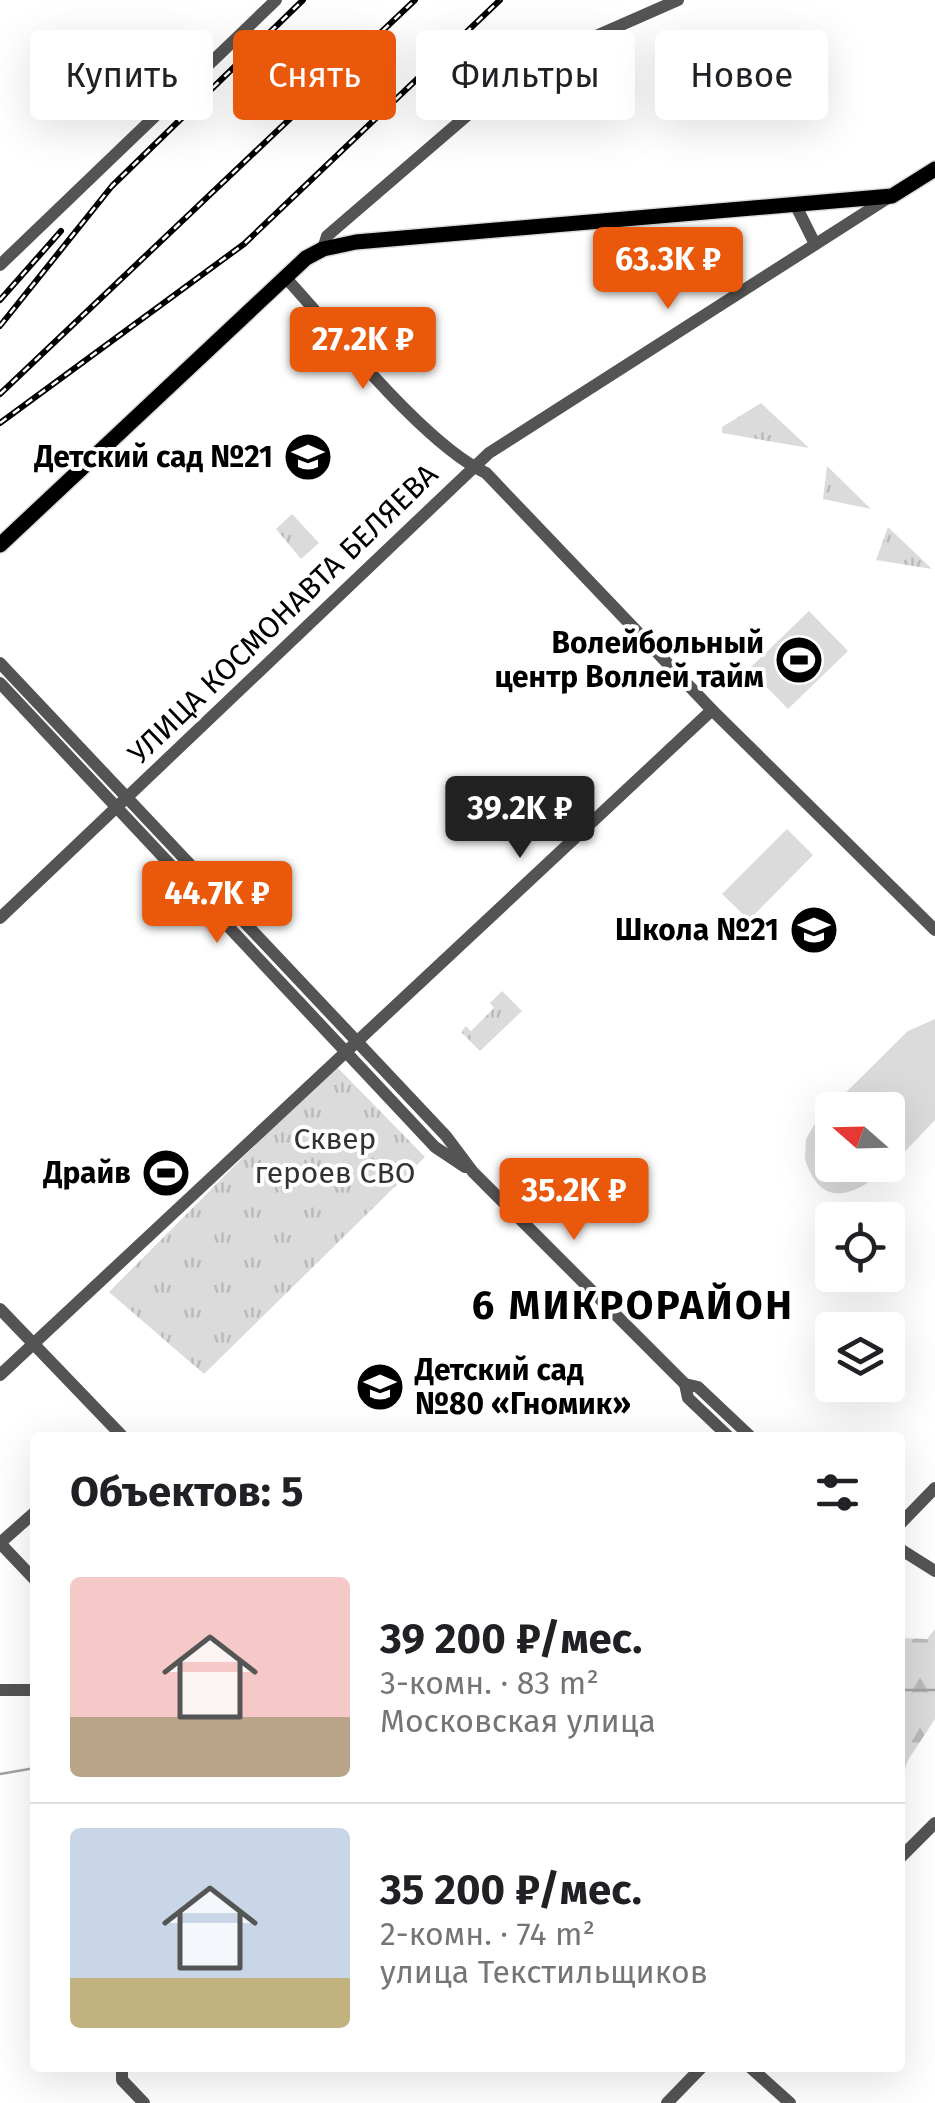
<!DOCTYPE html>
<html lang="ru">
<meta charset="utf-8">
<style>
body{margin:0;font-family:"Fira Sans",sans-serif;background:#f2f2f2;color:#202124;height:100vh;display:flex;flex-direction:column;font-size:38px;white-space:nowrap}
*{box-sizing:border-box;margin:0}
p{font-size:32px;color:#757577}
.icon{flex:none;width:55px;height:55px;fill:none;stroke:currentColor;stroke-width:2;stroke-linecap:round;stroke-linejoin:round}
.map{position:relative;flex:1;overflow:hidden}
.sheet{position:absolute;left:30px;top:1432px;width:875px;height:640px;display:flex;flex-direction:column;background:#fff;border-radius:10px;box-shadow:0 10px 40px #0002}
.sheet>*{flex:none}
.guide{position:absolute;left:30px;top:30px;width:875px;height:90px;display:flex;gap:20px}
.needle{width:65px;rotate:290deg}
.tools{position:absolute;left:815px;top:1092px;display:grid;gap:20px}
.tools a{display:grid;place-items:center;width:90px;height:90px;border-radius:10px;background:#fff;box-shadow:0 10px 40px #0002;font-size:50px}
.price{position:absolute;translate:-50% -85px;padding:0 22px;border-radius:10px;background:#ea580c;color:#fff;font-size:32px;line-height:65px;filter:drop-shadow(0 2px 5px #0008)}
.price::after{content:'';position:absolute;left:50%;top:60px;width:30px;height:22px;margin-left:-15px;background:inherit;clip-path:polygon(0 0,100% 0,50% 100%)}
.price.selected{background:#222;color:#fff}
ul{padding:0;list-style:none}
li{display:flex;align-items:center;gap:30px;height:250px;padding:0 40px}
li+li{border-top:2px solid #e0e0e0}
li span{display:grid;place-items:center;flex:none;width:280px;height:200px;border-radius:10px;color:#555}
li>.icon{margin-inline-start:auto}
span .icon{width:120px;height:120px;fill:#fffc;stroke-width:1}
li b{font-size:42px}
h2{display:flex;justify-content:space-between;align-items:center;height:120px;padding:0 40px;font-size:42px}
.pill{padding:0 35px;border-radius:10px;background:#fff;box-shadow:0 10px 40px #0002;font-size:35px;line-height:90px}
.pill.selected{background:#ea580c;color:#fff}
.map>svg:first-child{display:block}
.forest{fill:url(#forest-firs)}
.park{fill:url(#park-tufts)}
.pitch{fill:#dbdbdb;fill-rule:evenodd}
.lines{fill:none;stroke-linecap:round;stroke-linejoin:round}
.stream{stroke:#a2a2a2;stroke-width:2.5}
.major-casing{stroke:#dbdbdb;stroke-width:18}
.minor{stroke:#545454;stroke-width:12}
.major{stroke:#000;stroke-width:15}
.rail-casing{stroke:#000;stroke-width:6}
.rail{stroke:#fff;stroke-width:2.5;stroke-dasharray:8;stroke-linecap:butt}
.labels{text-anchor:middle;stroke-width:8;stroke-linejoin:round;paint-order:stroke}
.poi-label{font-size:30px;font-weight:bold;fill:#000;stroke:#fff;text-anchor:end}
.street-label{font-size:30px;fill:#000;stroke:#fff}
.park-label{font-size:30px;fill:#323232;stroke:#fff}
.district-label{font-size:40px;font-weight:bold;letter-spacing:2.5px;fill:#000;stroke:#fff}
</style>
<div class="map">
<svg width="935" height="2103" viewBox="0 0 935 2103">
<defs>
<pattern id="forest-firs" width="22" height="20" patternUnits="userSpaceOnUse" patternTransform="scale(2.5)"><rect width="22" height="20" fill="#dbdbdb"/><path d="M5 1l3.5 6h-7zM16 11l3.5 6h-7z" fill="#bababa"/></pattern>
<pattern id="park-tufts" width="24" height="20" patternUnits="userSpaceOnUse" patternTransform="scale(2.5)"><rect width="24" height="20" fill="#dbdbdb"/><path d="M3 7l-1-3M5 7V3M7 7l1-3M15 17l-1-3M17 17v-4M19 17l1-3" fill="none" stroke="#bababa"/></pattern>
</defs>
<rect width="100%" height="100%" fill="#fff"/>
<!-- forest -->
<polygon class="forest" points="935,1629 935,1719 908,1760 900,1784 900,1638 927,1639"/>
<!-- park -->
<g class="park">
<polygon points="761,403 809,448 722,433 722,427"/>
<polygon points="827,466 871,509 823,499"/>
<polygon points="292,514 319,543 301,559 276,529"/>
<polygon points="888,527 932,569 876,560"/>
<polygon points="502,991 522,1011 480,1051 461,1032 466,1026 471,1031 494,1008 490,1003"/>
<polygon points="335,1065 425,1157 204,1374 109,1292"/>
</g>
<!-- pitch -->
<g class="pitch">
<polygon points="809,611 848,651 788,709 749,669"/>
<polygon points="787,829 813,855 749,920 722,894"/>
<path d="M935 1019V1120C907 1148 831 1244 805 1159L806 1139 816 1122 908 1031ZM832 1110H888V1165H832Z"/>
</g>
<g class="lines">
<!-- stream -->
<g class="stream">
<polyline points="900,1690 935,1690"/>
<polyline points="0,1774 35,1768"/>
</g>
<!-- major casing -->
<g class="major-casing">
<polyline id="major" points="0,545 306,258 323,249 356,242 892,196 935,169"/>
</g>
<!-- minor -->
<g class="minor">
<polyline points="795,204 815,244"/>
<polyline points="323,249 327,236 521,69 678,0"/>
<polyline points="0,265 276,0"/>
<path d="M285 277C334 330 425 445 486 473L712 710 935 930"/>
<polyline points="0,663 446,1136 473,1172 685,1384 698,1387 752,1438"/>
<polyline points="0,683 435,1147 465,1167"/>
<polyline points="0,918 489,453 891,196"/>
<polyline points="0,1309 124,1438"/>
<polyline points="0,1375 712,710"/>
<polyline points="685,1384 688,1398 730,1438"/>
<polyline points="35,1512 0,1543 35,1580"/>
<polyline points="900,1524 935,1488"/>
<polyline points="900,1549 935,1571"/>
<polyline points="0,1690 35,1690"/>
<polyline points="900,1858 935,1823"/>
<polyline points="122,2068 122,2080 144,2103"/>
<polyline points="751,2068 790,2103"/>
<polyline points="667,2103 701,2068"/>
</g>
<!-- major -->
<use href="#major" class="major"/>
<!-- rail casing -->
<g class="rail-casing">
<g id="rail">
<polyline points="0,300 61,231"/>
<polyline points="0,326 112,186 303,0"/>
<polyline points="0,394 415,0"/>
<polyline points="0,423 244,244 500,0"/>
</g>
</g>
<!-- rail -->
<use href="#rail" class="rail"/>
</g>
<!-- icons -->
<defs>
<g id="school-disc" transform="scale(2.5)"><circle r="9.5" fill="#000" stroke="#fff"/><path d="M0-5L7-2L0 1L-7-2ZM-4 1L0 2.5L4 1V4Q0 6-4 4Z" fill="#fff"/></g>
<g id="stadium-disc" transform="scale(2.5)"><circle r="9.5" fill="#000" stroke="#fff"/><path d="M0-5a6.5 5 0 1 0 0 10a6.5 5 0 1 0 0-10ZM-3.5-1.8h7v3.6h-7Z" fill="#fff"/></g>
</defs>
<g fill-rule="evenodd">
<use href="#school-disc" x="308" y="457"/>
<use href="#stadium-disc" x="799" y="660"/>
<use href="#school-disc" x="814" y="930"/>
<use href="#stadium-disc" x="166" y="1173"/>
<use href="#school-disc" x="380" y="1387"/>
</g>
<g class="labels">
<!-- poi labels -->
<g class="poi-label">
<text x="273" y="467">Детский сад №21</text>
<text x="764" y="653">Волейбольный<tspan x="764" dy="34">центр Воллей тайм</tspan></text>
<text x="779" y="940">Школа №21</text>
<text x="131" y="1183">Драйв</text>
<text x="415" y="1380" text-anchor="start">Детский сад<tspan x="415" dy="34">№80 «Гномик»</tspan></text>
</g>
<!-- street labels -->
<g class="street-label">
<text transform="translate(283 614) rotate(-44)" y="10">УЛИЦА КОСМОНАВТА БЕЛЯЕВА</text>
</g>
<!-- park labels -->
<g class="park-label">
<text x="335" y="1149">Сквер<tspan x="335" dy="34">героев СВО</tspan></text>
</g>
<!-- district labels -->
<g class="district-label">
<text x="633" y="1319">6 МИКРОРАЙОН</text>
</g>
</g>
</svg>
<div class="tools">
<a><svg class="needle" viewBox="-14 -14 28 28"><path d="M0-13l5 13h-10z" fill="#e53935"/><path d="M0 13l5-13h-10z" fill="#757577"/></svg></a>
<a><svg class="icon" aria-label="locate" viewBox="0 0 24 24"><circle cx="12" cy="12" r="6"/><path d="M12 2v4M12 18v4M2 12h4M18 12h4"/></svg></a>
<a><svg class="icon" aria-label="layers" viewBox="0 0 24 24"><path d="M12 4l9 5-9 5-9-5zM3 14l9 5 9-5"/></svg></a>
</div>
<b class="price" style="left:668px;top:312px">63.3K ₽</b>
<b class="price" style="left:363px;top:392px">27.2K ₽</b>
<b class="price selected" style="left:520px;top:861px">39.2K ₽</b>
<b class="price" style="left:217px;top:946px">44.7K ₽</b>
<b class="price" style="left:574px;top:1243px">35.2K ₽</b>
<div class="guide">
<a class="pill">Купить</a>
<a class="pill selected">Снять</a>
<a class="pill">Фильтры</a>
<a class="pill">Новое</a>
</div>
<section class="sheet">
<h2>Объектов: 5<svg class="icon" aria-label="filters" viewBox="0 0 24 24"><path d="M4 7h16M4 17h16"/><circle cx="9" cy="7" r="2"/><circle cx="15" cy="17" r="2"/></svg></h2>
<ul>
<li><span style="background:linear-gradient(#f6c9c9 70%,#b9a48a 0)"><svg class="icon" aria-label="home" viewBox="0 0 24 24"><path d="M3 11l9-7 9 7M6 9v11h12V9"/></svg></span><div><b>39 200 ₽/мес.</b><p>3-комн. · 83 m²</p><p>Московская улица</p></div></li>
<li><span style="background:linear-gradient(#c9d6e8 75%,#c2b280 0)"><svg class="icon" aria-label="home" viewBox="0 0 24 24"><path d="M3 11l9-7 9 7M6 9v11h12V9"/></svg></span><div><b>35 200 ₽/мес.</b><p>2-комн. · 74 m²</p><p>улица Текстильщиков</p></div></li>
</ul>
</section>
</div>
